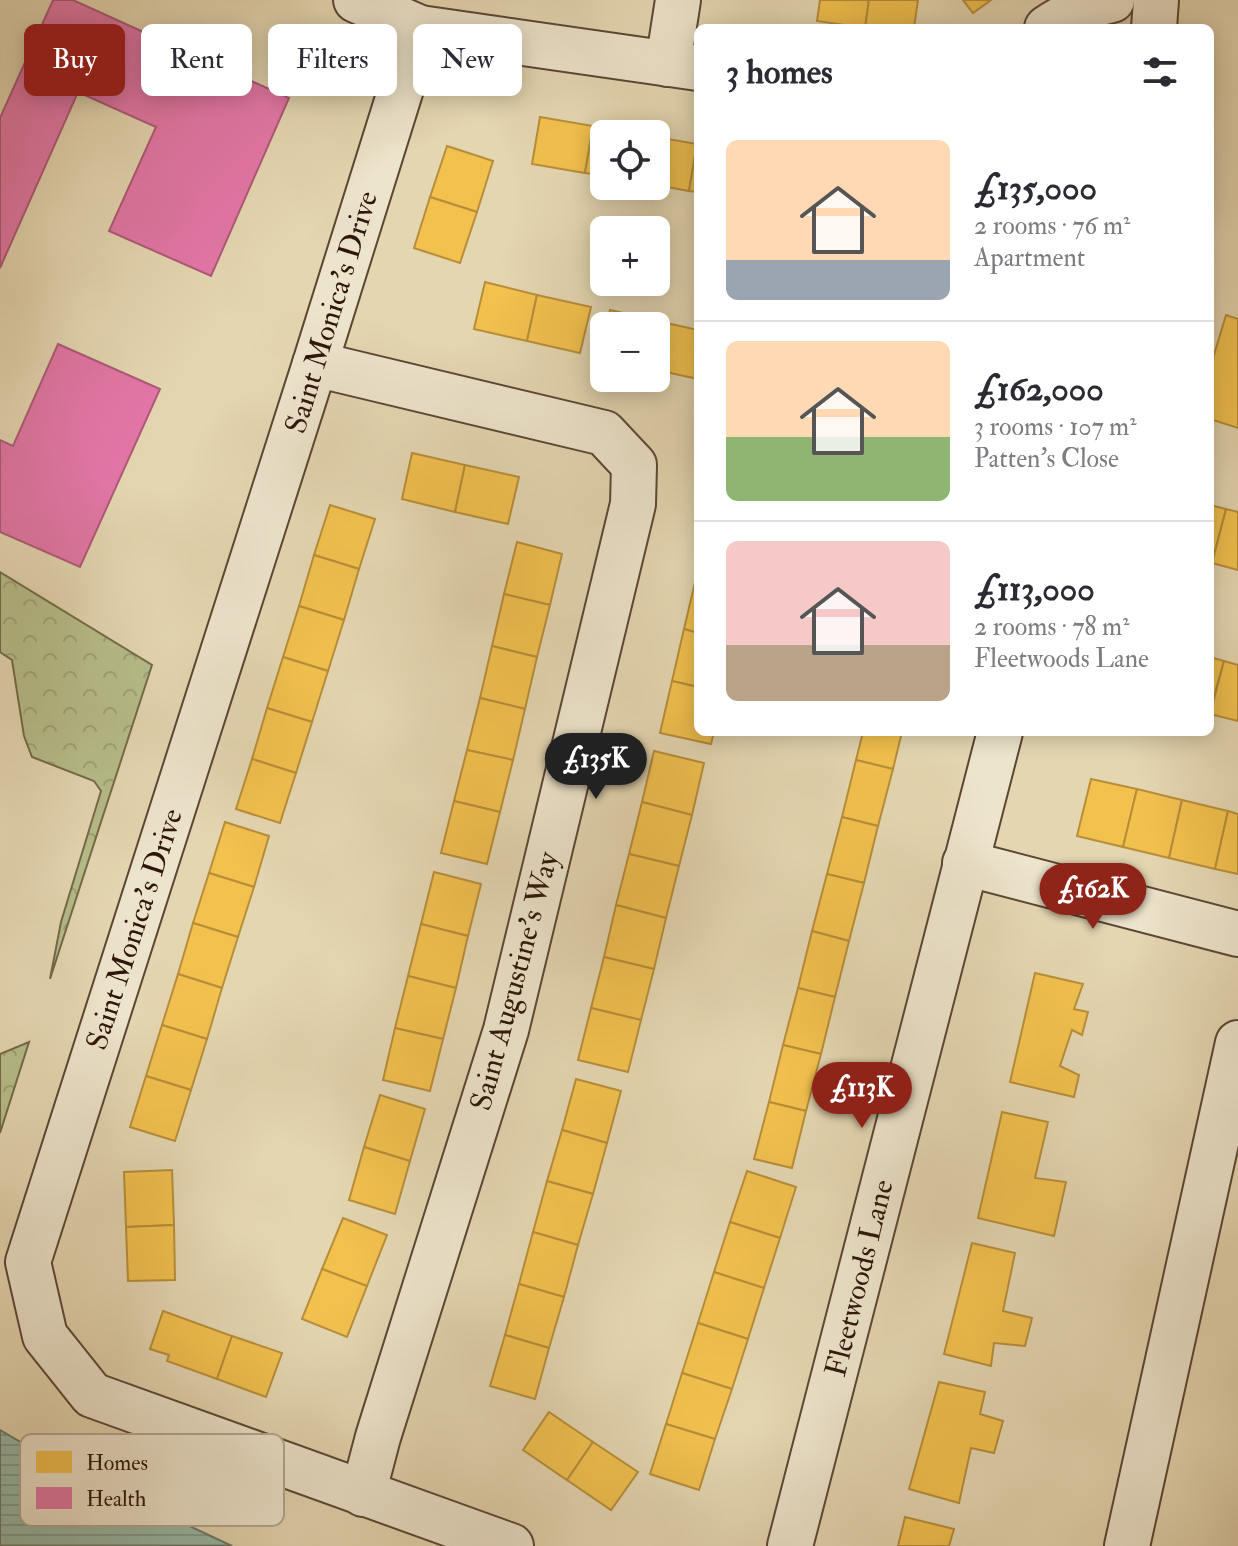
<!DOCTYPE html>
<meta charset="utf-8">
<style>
body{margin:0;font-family:"IM FELL Double Pica",serif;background:#f7f7f7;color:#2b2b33;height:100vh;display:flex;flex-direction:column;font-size:30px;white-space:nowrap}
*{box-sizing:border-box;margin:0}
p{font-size:26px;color:#7c7c81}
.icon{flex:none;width:44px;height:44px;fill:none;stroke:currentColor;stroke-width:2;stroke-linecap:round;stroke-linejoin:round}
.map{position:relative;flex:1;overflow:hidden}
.sheet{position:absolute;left:694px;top:24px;width:520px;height:712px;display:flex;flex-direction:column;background:#fff;border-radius:12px;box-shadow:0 4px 20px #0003}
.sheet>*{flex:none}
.top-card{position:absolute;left:24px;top:24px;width:550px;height:72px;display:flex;gap:16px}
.buttons{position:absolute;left:590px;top:120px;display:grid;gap:16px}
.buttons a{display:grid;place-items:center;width:80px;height:80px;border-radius:12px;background:#fff;box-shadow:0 4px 20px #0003;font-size:40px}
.price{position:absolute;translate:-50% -68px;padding:0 18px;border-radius:28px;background:#8f2418;color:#fff;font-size:26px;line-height:52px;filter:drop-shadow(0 2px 4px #0008)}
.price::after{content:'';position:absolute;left:50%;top:48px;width:24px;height:18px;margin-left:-12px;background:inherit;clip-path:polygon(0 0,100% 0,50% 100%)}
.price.on{background:#222;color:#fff}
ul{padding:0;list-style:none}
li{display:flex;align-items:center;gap:24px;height:200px;padding:0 32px}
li+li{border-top:2px solid #e1e1e2}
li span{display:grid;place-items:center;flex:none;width:224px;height:160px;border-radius:12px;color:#555}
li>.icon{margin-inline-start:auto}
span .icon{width:96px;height:96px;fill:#fffc;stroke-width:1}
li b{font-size:34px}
h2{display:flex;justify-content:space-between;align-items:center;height:96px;padding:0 32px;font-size:34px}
.tag{padding:0 28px;border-radius:12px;background:#fff;box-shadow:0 4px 20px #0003;font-size:28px;line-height:72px}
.tag.on{background:#8f2418;color:#fff}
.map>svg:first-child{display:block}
.forest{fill:url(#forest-crowns);stroke:#726a4a;stroke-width:2}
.water{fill:url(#water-rules);stroke:#6c7869;stroke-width:2}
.homes{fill:#f2c14e;stroke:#b78e3a;stroke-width:2}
.health{fill:#e377a8;stroke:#ad5a79;stroke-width:2}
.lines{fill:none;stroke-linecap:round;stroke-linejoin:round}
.minor-casing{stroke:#5c4634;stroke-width:48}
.tertiary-casing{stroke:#5c4634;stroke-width:48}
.minor{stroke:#ede4cc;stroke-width:44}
.tertiary{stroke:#ede4cc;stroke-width:44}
.labels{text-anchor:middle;stroke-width:8;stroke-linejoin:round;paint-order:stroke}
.street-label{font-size:30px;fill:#2e160a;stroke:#ede4cc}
.key{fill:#ede4cc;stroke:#b4a692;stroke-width:2}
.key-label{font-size:22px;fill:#2e160a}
</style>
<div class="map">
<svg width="1238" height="1546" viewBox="0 0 1238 1546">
<defs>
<pattern id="forest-crowns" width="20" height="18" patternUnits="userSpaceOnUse" patternTransform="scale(2)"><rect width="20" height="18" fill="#b6bd8a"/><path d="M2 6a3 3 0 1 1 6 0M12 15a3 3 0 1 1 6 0" fill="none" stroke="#9da276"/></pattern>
<pattern id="water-rules" width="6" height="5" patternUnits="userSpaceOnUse" patternTransform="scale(2)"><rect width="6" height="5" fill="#96b9a8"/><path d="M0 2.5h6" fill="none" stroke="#829e8f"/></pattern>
</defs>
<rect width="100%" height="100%" fill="#e4d6b1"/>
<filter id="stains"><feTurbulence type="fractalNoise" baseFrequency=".0025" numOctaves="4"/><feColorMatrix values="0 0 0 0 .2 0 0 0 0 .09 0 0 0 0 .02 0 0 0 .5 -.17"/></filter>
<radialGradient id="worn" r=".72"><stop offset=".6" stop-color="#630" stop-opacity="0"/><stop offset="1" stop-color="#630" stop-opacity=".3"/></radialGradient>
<!-- forest -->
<g class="forest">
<polygon points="0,572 152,665 50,979 61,922 101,791 94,781 32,757 24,736 12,660 0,652"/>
<polygon points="29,1042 0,1133 0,1054"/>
</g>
<!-- water -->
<path class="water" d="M0 1430C74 1474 154 1509 232 1546H0Z"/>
<!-- homes -->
<g class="homes">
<polygon points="820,0 869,0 865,28 817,21"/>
<polygon points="869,0 918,0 914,28 865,28"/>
<polygon points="963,0 991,0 973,13"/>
<polygon points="540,117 593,126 585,173 532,164"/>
<polygon points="593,126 639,134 604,134 604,176 585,173"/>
<polygon points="656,137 697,144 689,191 656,185"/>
<polygon points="697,144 698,144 698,192 689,191"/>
<polygon points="447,146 493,161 477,212 430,197"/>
<polygon points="430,197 477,212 460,263 414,248"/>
<polygon points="485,282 537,295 527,341 474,329"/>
<polygon points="537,295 591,307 580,353 527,341"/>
<polygon points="610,310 662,322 656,350 656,326 606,326"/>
<polygon points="1226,315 1238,319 1238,428 1210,419 1210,368"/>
<polygon points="662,322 698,330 698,379 656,370 656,350"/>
<polygon points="412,453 465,465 455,512 402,499"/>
<polygon points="465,465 519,477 508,524 455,512"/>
<polygon points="330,505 375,519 359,569 314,555"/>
<polygon points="1210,505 1226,509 1212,563 1210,563"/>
<polygon points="1226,509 1238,512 1238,570 1212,563"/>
<polygon points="517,542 562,554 550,605 504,594"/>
<polygon points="314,555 359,569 344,620 299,606"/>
<polygon points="696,578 698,578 698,633 684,629"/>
<polygon points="504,594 550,605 537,657 492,646"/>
<polygon points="299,606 344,620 328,671 283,657"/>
<polygon points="684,629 698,633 698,687 672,681"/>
<polygon points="492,646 537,657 525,709 480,698"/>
<polygon points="283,657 328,671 312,722 267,708"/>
<polygon points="1210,657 1224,661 1210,710"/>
<polygon points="1224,661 1238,665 1238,721 1210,714"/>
<polygon points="672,681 698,687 698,732 714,732 711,744 660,733"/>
<polygon points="480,698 525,709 513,760 467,750"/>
<polygon points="267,708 312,722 296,773 252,759"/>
<polygon points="863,732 902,732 893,769 856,760"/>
<polygon points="467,750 513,760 500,812 454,801"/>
<polygon points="654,751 704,763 692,815 642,802"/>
<polygon points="252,759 296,773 280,823 236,809"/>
<polygon points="856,760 893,769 878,826 842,817"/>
<polygon points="1091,779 1137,789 1123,847 1077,836"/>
<polygon points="1137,789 1182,800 1169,858 1123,847"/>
<polygon points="1182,800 1228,811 1215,869 1169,858"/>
<polygon points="454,801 500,812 487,864 441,853"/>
<polygon points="642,802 692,815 679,866 629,854"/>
<polygon points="1228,811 1238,814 1238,874 1215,869"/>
<polygon points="842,817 878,826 864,883 827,874"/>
<polygon points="225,822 269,836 254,887 209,873"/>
<polygon points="629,854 679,866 666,918 616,905"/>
<polygon points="434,872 481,884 468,936 421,924"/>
<polygon points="209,873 254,887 238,937 193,923"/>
<polygon points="827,874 864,883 849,941 812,931"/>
<polygon points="616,905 666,918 654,969 604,957"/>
<polygon points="193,923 238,937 222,988 178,974"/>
<polygon points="421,924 468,936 456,988 408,976"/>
<polygon points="812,931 849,941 835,997 798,988"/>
<polygon points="604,957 654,969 641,1020 591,1008"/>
<polygon points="1035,973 1083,984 1074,1009 1088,1012 1082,1035 1072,1030 1060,1066 1079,1075 1074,1097 1010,1082"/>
<polygon points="178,974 222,988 207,1039 162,1025"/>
<polygon points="408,976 456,988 443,1039 395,1028"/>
<polygon points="798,988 835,997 821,1054 783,1045"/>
<polygon points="591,1008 641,1020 628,1072 578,1060"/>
<polygon points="162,1025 207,1039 191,1090 146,1076"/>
<polygon points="395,1028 443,1039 430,1091 383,1080"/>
<polygon points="783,1045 821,1054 806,1111 769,1102"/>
<polygon points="146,1076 191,1090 175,1141 130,1127"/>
<polygon points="576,1079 621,1091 607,1143 562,1130"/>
<polygon points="380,1095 425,1109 410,1161 364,1147"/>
<polygon points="769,1102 806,1111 792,1168 754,1159"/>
<polygon points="1002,1112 1048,1122 1035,1178 1066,1182 1054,1236 978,1218"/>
<polygon points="562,1130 607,1143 593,1194 547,1181"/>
<polygon points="364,1147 410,1161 395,1214 349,1200"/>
<polygon points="172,1170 174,1225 126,1227 124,1172"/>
<polygon points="747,1171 796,1187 780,1238 730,1222"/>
<polygon points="547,1181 593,1194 578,1245 533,1232"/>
<polygon points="343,1218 387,1235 367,1286 322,1269"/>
<polygon points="730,1222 780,1238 764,1288 714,1272"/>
<polygon points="174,1225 175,1280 128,1281 126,1227"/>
<polygon points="533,1232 578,1245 564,1297 519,1284"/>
<polygon points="972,1243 1015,1253 1003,1311 1032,1318 1025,1346 994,1343 991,1366 944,1354"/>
<polygon points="322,1269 367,1286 347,1337 302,1319"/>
<polygon points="714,1272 764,1288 748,1339 698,1323"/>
<polygon points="519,1284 564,1297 549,1348 505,1335"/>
<polygon points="163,1311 232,1336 217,1379 167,1361 169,1355 150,1349"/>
<polygon points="698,1323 748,1339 732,1389 682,1373"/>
<polygon points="505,1335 549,1348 535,1399 490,1386"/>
<polygon points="232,1336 282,1353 266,1397 217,1379"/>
<polygon points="682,1373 732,1389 715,1439 666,1424"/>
<polygon points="939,1382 985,1392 980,1414 1003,1421 994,1453 971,1448 959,1503 909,1489"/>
<polygon points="549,1412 593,1442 567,1480 523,1450"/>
<polygon points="666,1424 715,1439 699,1490 650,1474"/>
<polygon points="593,1442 638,1472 611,1510 567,1480"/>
<polygon points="905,1517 954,1529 949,1546 898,1546"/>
</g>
<!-- health -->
<g class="health">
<polygon points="53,0 73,0 289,98 211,276 109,231 156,127 78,92 0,268 0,118"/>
<polygon points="58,344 160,389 80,567 0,532 0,440 13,446"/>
</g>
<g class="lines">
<!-- minor casing -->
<g class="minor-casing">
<g id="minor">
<polyline points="356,0 420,28 698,68"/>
<polyline points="420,28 315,364 28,1262 45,1336 92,1395 511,1546"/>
<path d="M1047 28C1068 14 1087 5 1112 0"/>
<polyline points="668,64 678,0"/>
<polyline points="315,364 604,433 634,465 633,504 506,1030 378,1437 363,1494"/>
<polyline points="965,863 1238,934"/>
<polyline points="1127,1546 1238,1043"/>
</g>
</g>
<!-- tertiary casing -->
<g class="tertiary-casing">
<g id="tertiary">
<polyline points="1154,28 1156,0"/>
<polyline points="790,1546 1000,732"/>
</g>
</g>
<!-- minor -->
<use href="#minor" class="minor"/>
<!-- tertiary -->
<use href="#tertiary" class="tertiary"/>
</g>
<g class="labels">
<!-- street labels -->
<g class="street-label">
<text transform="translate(331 312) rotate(-73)" y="10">Saint Monica's Drive</text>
<text transform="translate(134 929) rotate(-72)" y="10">Saint Monica's Drive</text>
<text transform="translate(514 981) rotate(-75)" y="10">Saint Augustine's Way</text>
<text transform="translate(859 1278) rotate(-76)" y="10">Fleetwoods Lane</text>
</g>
</g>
<!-- legend -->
<rect x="20" y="1434" width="264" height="92" rx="12" class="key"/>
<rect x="36" y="1451" width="36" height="22" fill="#f2c14e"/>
<rect x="36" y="1487" width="36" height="22" fill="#e377a8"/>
<g class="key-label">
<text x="86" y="1470">Homes</text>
<text x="86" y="1506">Health</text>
</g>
<rect width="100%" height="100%" filter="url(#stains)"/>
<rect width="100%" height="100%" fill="url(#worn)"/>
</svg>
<div class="buttons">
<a><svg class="icon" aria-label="locate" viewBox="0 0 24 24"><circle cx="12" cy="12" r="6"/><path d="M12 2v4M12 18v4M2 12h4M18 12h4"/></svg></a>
<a>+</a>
<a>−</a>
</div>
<b class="price on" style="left:596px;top:801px">£135K</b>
<b class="price" style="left:1093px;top:931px">£162K</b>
<b class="price" style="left:862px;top:1130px">£113K</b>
<div class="top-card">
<a class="tag on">Buy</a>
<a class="tag">Rent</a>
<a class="tag">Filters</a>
<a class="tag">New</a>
</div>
<section class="sheet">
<h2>3 homes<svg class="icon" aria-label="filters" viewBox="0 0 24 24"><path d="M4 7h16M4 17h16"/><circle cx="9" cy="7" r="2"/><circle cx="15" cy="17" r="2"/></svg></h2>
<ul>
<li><span style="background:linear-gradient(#ffd9b3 75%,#9aa5b1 0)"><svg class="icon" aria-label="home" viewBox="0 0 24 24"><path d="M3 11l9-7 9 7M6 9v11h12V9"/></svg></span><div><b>£135,000</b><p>2 rooms · 76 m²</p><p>Apartment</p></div></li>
<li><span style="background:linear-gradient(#ffd9b3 60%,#8fb573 0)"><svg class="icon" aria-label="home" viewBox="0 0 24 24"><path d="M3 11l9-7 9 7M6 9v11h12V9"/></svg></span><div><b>£162,000</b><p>3 rooms · 107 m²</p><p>Patten's Close</p></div></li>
<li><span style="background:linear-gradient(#f6c9c9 65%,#b9a48a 0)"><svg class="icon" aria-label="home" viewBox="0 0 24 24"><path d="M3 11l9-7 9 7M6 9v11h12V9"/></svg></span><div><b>£113,000</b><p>2 rooms · 78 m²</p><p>Fleetwoods Lane</p></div></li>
</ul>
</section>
</div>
